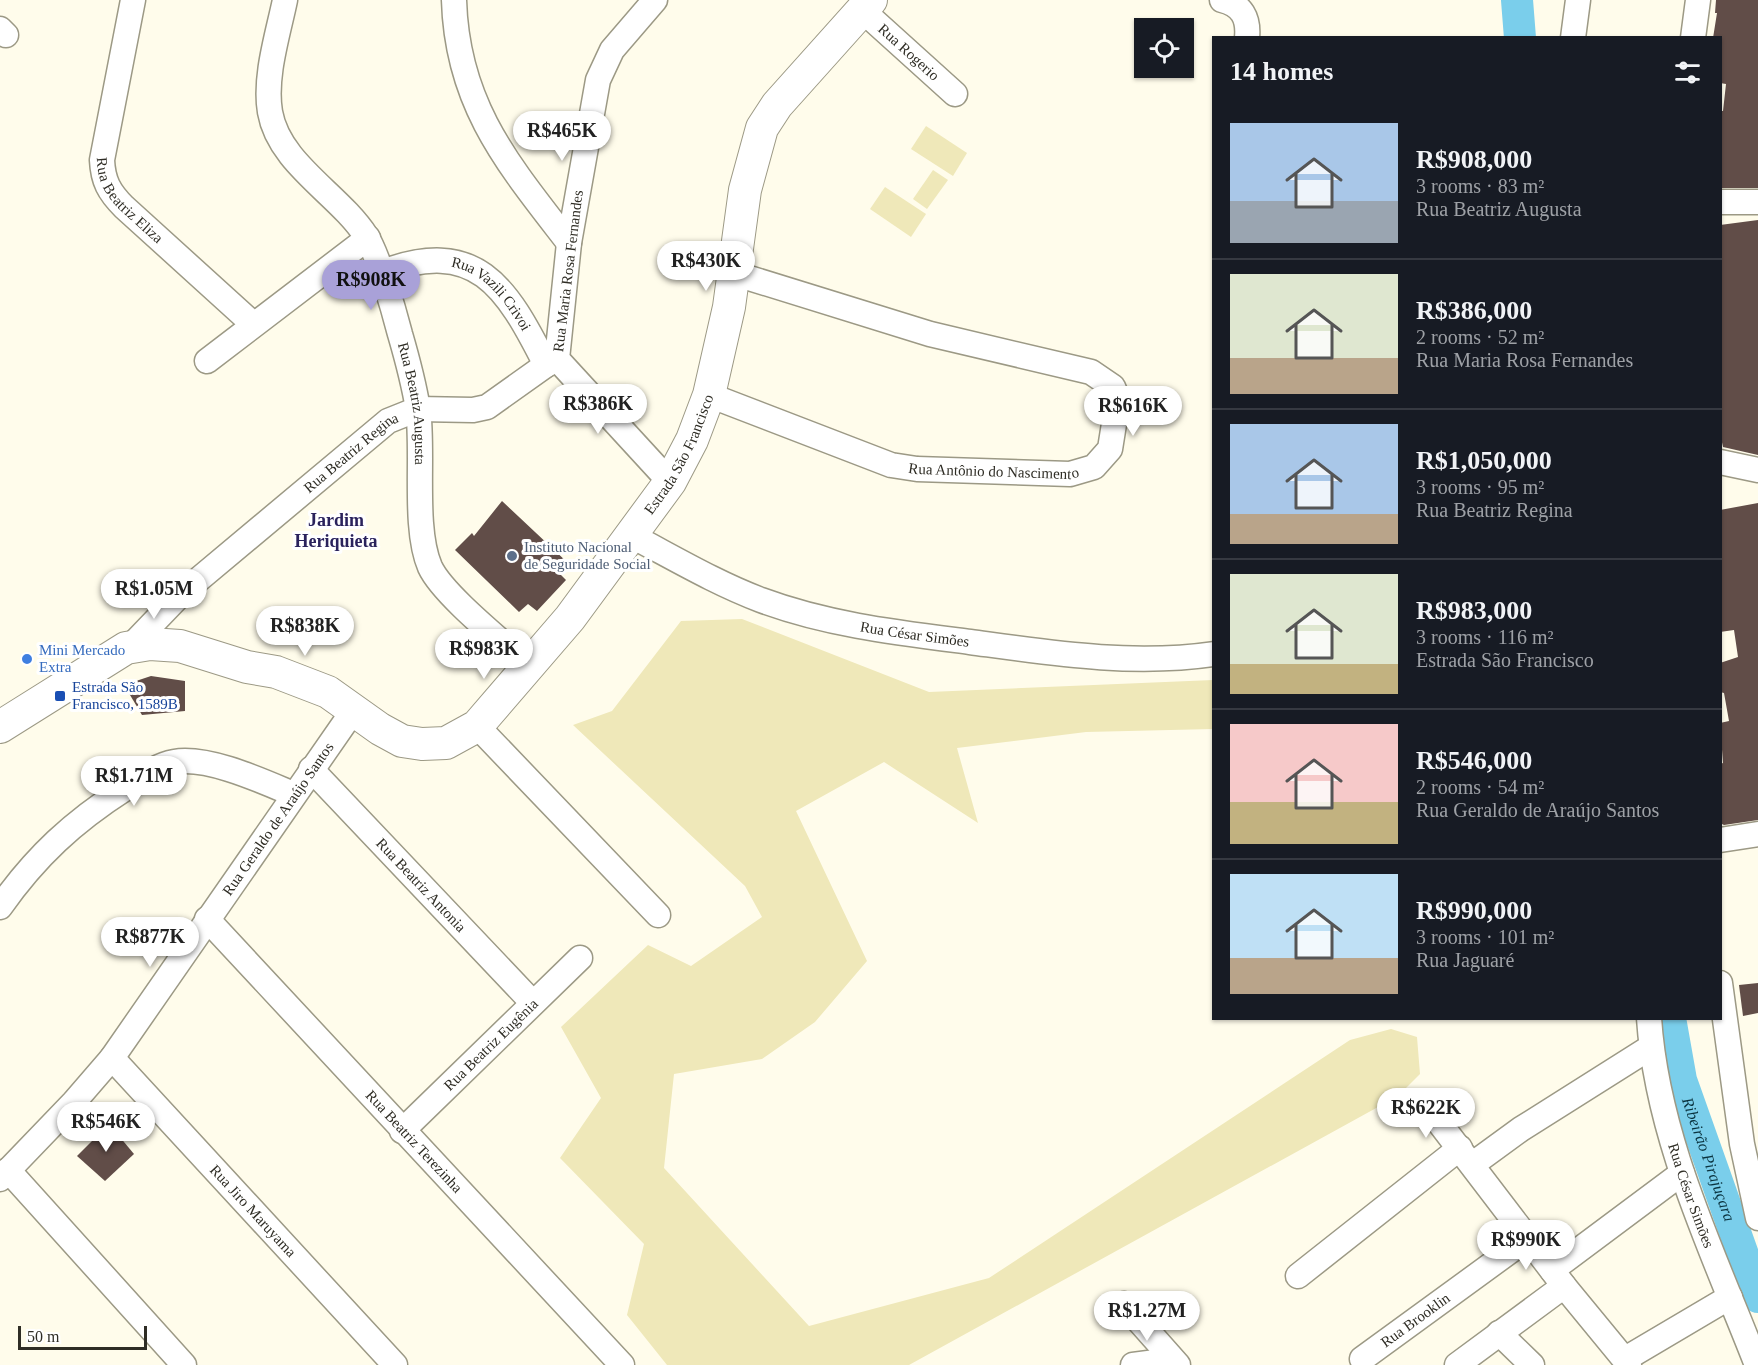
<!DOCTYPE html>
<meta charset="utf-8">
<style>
body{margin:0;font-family:Georgia,serif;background:#20242c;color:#f1f3f6;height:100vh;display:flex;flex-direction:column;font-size:22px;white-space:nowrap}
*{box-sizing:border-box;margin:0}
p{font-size:20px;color:#9ea1a6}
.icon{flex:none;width:33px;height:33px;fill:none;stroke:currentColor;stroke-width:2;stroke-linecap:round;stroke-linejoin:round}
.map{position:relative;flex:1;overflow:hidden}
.side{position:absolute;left:1212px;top:36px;width:510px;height:984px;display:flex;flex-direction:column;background:#171b24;border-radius:0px;box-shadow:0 2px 4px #0004}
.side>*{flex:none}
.tools{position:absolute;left:1134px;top:18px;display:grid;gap:12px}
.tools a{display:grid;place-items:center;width:60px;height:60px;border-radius:0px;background:#171b24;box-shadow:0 2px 4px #0004;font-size:30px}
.scale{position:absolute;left:18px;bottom:15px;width:129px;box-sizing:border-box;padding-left:6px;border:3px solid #2f2d25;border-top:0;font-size:16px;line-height:21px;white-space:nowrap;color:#2f2d25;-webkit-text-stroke:4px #fff;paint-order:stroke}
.price{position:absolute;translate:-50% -51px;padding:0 14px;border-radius:21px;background:#fff;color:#222;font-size:20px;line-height:39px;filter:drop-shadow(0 2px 3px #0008)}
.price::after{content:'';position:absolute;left:50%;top:36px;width:18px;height:14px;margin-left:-9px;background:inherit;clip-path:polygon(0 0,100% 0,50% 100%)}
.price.active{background:#a9a1d8;color:#111}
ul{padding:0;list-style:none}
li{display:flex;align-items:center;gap:18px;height:150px;padding:0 18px}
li+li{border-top:2px solid #363941}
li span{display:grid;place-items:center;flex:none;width:168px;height:120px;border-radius:0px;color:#555}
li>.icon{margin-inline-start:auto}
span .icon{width:72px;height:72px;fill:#fffc;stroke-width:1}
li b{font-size:26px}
h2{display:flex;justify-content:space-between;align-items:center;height:72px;padding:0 18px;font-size:26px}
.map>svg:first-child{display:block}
.green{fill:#efe8b9}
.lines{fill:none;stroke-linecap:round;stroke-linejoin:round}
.river{stroke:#7aceeb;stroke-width:32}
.building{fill:#614d48}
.minor-casing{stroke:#9c9985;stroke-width:27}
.major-casing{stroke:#9c9985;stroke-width:34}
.minor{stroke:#fff;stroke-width:24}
.major{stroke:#fff;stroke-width:32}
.service-dot{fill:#5c6f8a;stroke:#fff;stroke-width:2}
.shop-dot{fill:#3f7fe0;stroke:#fff;stroke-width:2}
.transit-dot{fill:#1a4fb4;stroke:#fff;stroke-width:2}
.labels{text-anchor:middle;stroke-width:6;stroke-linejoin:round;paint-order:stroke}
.street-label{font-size:15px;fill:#2f2d25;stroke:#fff}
.service-label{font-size:15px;fill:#4e5e75;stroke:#fff;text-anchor:start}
.shop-label{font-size:15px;fill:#366cbe;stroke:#fff;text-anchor:start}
.transit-label{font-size:15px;fill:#164399;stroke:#fff;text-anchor:start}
.water-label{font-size:16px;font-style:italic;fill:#0a333f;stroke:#fff}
.quarter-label{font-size:18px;font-weight:bold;fill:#2a225c;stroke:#fff}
</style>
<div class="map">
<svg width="1758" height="1365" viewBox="0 0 1758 1365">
<rect width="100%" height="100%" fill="#fffceb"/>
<!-- green -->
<g class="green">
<polygon points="926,126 967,153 953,176 911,149"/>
<polygon points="933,170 948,180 927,209 913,199"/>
<polygon points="885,187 926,214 911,237 870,209"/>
<polygon points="742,619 929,692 1213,680 1213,729 1086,732 957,748 978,823 884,762 796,811 867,961 815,1022 762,1059 674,1074 664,1168 809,1326 989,1278 1350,1040 1391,1029 1417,1037 1420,1074 1398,1096 909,1365 667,1365 627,1315 644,1244 560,1158 601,1098 561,1027 648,945 691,966 762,917 745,886 573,725 612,711 681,621"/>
</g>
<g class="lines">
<!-- river -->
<g class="river">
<polyline points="1517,0 1520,38"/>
<path id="s1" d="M1670 1018 1681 1080 1758 1297"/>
</g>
</g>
<!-- building -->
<g class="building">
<polygon points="1716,0 1758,0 1758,188 1720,188 1720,111 1723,111 1726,84 1720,83 1720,38 1713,38 1717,13 1715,13"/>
<polygon points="1758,220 1758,455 1723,447 1720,433 1720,225"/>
<polygon points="502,501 568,563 558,572 566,580 537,611 528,604 519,612 455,550 472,533 474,536"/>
<polygon points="1758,503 1758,820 1724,825 1720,823 1720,764 1723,763 1720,723 1729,721 1724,693 1720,692 1720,663 1738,657 1734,630 1720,632 1720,510"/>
<polygon points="151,676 185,681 185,711 142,715 124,685"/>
<polygon points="1758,983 1758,1013 1743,1016 1739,985"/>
<polygon points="109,1124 134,1154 105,1181 77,1156"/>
</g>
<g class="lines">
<!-- minor casing -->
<g class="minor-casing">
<g id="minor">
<path id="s2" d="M133 0 102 160C103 181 109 192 124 207L253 324"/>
<path id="s3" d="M285 0C278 34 264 77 270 112 279 164 339 194 366 236 378 254 394 311 400 334 407 358 414 385 418 409 424 454 413 528 430 567 443 595 504 643 529 666"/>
<path d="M454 0C457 105 508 164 569 243"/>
<polyline points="655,0 612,50 598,80 569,243 557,359 670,482"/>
<path d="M1222 0C1242 5 1249 18 1247 38"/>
<path id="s4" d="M862 10 955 94"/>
<polyline points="0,29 6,35"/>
<polyline points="1573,38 1578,0"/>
<polyline points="1693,38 1698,0"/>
<polyline points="1720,202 1758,202"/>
<path id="s5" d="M380 273C476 236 506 286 546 365"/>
<polyline points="207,361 368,238"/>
<path id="s6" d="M709 395 891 465 917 469 1070 474 1094 467 1110 449 1118 399 1113 387 1091 372 930 334 733 273"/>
<polyline points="1720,462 1758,470"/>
<path id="s7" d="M632 536C674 558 716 583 761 600 828 625 900 633 970 642 1051 653 1132 666 1214 654"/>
<path id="s8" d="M132 645 180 595 388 421 418 409 473 410 487 407 546 365 557 359"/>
<polyline points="477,726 658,915"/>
<path id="s9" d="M311 769 532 1002"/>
<polyline points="1720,840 1758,834"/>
<path d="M0 907C36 856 73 822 126 788 141 778 156 765 174 762 208 756 262 781 293 794"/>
<path id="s10" d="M207 919 622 1365"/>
<polyline points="1720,983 1742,1144 1758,1218"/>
<path id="s11" d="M1649 1018C1657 1139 1714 1254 1757 1365"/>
<path id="s12" d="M112 1058 395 1365"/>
<polyline points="1425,1104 1564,1286 1629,1365"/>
<path id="s13" d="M402 1131 580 958"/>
<polyline points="1473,1164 1521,1129 1651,1047"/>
<polyline points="8,1170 184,1365"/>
<path id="s14" d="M0 1179 74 1102 112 1058 353 711"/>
<polyline points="1552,1270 1682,1173"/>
<polyline points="1298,1276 1460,1148"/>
<polyline points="1124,1304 1178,1365"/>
<polyline points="1499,1333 1532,1365"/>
<path id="s15" d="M1362 1359 1528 1238"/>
<polyline points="1625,1359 1730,1297"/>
<polyline points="1133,1365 1156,1362 1165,1365"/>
<polyline points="1457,1365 1564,1286"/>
</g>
</g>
<!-- major casing -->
<g class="major-casing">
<g id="major">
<path id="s16" d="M0 727 126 648 150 644 180 646 247 667 276 672 328 692 380 729 402 741 422 744 446 743 477 726 570 618 670 482 692 440 709 395 729 307 745 190 762 128 777 105 871 0"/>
</g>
</g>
<!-- minor -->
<use href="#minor" class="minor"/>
<!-- major -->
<use href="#major" class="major"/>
</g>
<!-- markers -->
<circle class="service-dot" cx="512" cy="556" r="6"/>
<circle class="shop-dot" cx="27" cy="659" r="6"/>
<rect class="transit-dot" x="54" y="690" width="12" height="12" rx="3"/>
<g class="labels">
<!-- street labels -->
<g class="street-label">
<text dy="5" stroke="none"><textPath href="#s4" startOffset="63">Rua Rogerio</textPath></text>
<text dy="5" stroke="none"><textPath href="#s2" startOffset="213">Rua Beatriz Eliza</textPath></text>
<text transform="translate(568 271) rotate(-83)" y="5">Rua Maria Rosa Fernandes</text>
<text dy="5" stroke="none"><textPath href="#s5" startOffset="126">Rua Vazili Crivoi</textPath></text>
<text dy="5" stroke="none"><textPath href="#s3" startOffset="448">Rua Beatriz Augusta</textPath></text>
<text dy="5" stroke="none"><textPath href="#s16" startOffset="867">Estrada São Francisco</textPath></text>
<text dy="5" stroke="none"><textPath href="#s8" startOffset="292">Rua Beatriz Regina</textPath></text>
<text dy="5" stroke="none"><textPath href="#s6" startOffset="298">Rua Antônio do Nascimento</textPath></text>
<text dy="5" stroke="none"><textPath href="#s7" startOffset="302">Rua César Simões</textPath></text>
<text dy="5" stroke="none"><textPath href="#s14" startOffset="456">Rua Geraldo de Araújo Santos</textPath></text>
<text dy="5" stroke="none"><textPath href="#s9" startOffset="160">Rua Beatriz Antonia</textPath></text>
<text dy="5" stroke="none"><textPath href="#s13" startOffset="124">Rua Beatriz Eugênia</textPath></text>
<text dy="5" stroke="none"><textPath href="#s10" startOffset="304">Rua Beatriz Terezinha</textPath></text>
<text dy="5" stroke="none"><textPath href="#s11" startOffset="183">Rua César Simões</textPath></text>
<text dy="5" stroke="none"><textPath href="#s12" startOffset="208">Rua Jiro Maruyama</textPath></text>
<text dy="5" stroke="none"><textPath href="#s15" startOffset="66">Rua Brooklin</textPath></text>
</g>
<!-- service labels -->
<g class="service-label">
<text x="524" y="552">Instituto Nacional<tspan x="524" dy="17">de Seguridade Social</tspan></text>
</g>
<!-- shop labels -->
<g class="shop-label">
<text x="39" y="655">Mini Mercado<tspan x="39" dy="17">Extra</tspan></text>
</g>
<!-- transit labels -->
<g class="transit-label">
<text x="72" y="692">Estrada São<tspan x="72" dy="17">Francisco, 1589B</tspan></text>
</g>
<!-- water labels -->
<g class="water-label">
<text dy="6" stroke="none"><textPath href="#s1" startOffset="147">Ribeirão Pirajuçara</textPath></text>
</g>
<!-- quarter labels -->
<g class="quarter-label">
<text x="336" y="526">Jardim<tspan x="336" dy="21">Heriquieta</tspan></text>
</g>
</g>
</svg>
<div class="tools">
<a><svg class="icon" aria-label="locate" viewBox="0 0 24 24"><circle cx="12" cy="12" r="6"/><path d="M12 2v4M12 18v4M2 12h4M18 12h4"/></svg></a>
</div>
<div class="scale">50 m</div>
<b class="price" style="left:562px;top:162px">R$465K</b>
<b class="price" style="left:706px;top:292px">R$430K</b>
<b class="price active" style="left:371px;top:311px">R$908K</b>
<b class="price" style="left:598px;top:435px">R$386K</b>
<b class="price" style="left:1133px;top:437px">R$616K</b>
<b class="price" style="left:154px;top:620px">R$1.05M</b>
<b class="price" style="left:305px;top:657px">R$838K</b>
<b class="price" style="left:484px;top:680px">R$983K</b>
<b class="price" style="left:134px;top:807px">R$1.71M</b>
<b class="price" style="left:150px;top:968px">R$877K</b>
<b class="price" style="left:1426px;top:1139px">R$622K</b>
<b class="price" style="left:106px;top:1153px">R$546K</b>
<b class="price" style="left:1526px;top:1271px">R$990K</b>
<b class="price" style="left:1147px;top:1342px">R$1.27M</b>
<section class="side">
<h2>14 homes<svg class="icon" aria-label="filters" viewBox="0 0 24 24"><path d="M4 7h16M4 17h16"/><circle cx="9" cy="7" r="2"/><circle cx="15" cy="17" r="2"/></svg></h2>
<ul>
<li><span style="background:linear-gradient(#a9c7e8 65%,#9aa5b1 0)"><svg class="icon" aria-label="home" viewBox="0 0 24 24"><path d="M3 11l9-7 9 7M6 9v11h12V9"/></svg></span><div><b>R$908,000</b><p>3 rooms · 83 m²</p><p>Rua Beatriz Augusta</p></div></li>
<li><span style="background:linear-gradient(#dfe7d0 70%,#b9a48a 0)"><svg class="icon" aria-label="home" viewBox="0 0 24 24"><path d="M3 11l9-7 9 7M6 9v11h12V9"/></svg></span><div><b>R$386,000</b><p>2 rooms · 52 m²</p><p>Rua Maria Rosa Fernandes</p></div></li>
<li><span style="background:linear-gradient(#a9c7e8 75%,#b9a48a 0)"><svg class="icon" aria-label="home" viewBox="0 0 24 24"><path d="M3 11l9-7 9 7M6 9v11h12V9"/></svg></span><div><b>R$1,050,000</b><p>3 rooms · 95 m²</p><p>Rua Beatriz Regina</p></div></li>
<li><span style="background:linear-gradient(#dfe7d0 75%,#c2b280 0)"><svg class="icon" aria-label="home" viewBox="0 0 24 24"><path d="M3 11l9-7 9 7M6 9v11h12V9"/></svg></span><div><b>R$983,000</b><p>3 rooms · 116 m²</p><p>Estrada São Francisco</p></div></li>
<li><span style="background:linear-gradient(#f6c9c9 65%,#c2b280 0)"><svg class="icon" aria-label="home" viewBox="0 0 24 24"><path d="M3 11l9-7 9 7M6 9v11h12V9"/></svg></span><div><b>R$546,000</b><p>2 rooms · 54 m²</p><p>Rua Geraldo de Araújo Santos</p></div></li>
<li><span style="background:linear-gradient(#bfe0f5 70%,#b9a48a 0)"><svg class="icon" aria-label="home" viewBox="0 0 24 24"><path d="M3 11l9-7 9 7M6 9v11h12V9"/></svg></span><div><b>R$990,000</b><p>3 rooms · 101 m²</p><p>Rua Jaguaré</p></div></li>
</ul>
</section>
</div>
